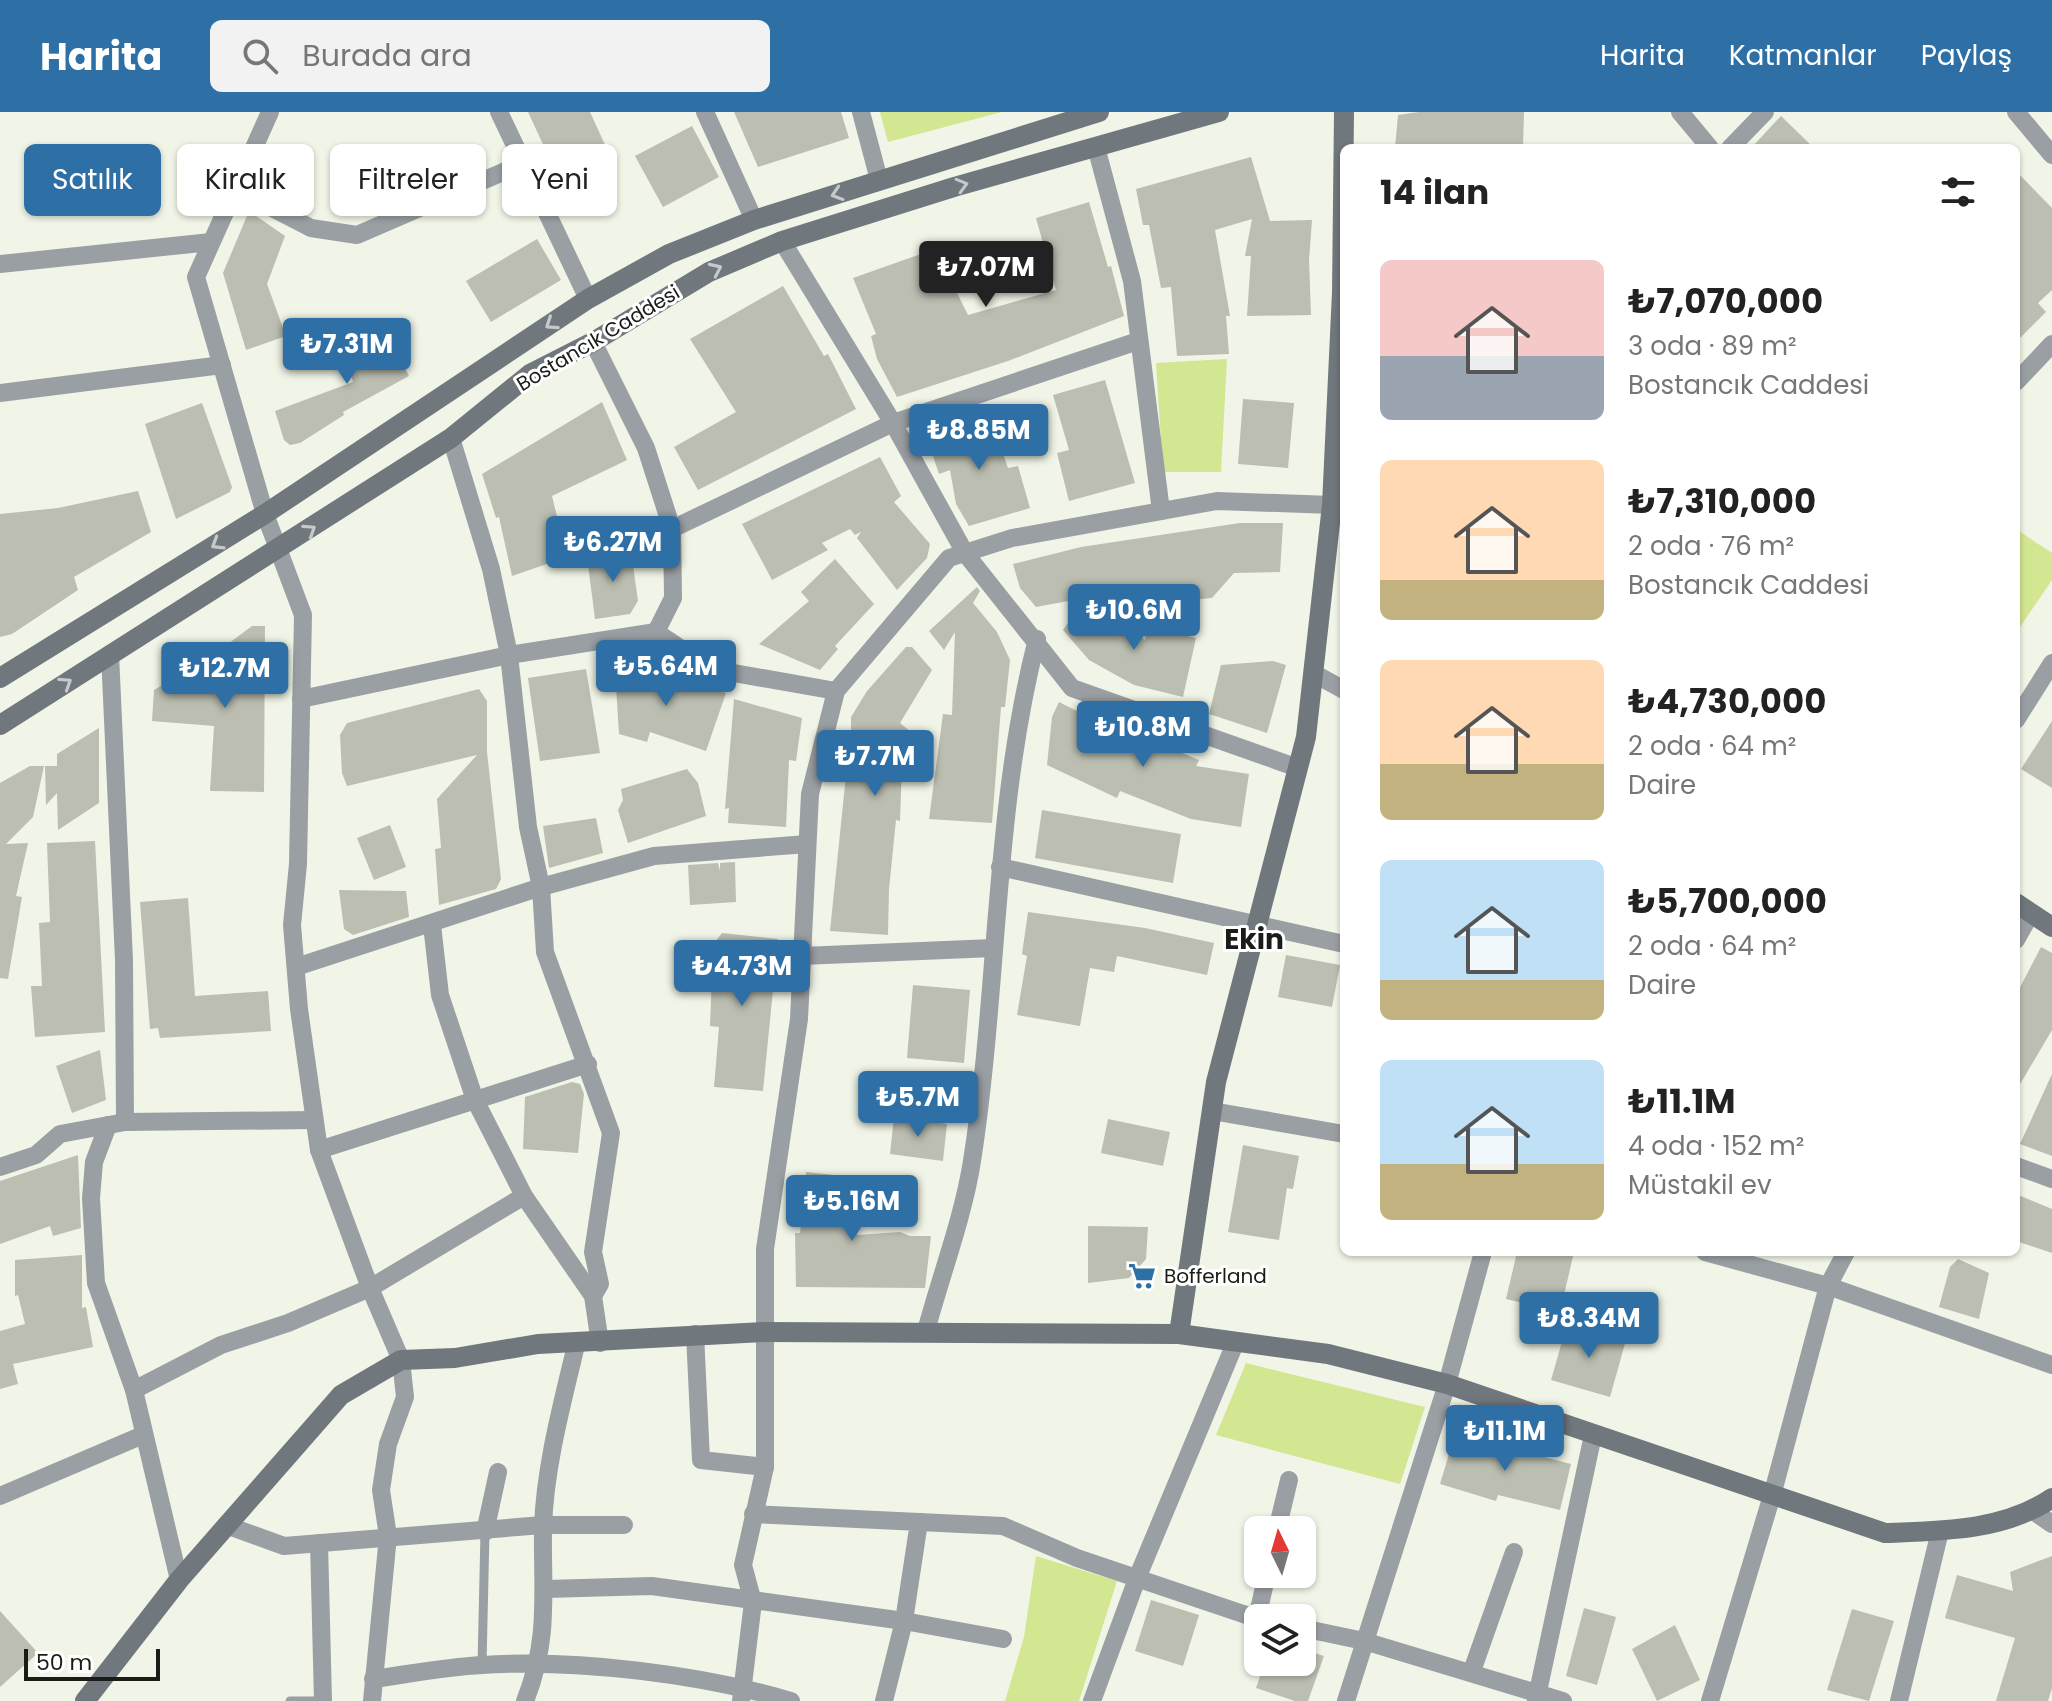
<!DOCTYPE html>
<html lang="tr">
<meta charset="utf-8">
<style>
body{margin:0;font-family:Poppins,sans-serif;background:#f2f2f2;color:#222;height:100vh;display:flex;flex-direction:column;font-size:30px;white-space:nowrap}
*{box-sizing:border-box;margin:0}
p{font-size:26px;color:#767676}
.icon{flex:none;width:44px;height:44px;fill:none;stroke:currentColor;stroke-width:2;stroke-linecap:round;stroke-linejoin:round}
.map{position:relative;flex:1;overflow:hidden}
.drawer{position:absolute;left:1340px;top:32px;width:680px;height:1112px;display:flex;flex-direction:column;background:#fff;border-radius:12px;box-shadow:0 2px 6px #0004}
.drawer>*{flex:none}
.guide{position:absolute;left:24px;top:32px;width:760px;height:72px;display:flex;gap:16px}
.needle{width:52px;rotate:355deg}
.tools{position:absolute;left:1244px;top:1404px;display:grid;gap:16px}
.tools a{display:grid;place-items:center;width:72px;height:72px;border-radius:12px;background:#fff;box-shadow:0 2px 6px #0004;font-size:40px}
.scale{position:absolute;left:24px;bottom:20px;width:136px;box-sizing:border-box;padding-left:8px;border:4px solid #1a1c17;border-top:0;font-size:22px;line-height:28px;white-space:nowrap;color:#1a1c17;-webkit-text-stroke:6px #fff;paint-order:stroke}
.price{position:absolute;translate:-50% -68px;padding:0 18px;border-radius:8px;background:#2e70a6;color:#fff;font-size:26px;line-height:52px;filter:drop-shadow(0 2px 4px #0008)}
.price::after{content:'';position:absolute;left:50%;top:48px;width:24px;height:18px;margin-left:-12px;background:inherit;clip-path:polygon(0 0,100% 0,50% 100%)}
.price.active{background:#222;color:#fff}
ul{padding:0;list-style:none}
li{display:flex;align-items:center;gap:24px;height:200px;padding:0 40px}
li span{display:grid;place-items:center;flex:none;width:224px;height:160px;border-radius:12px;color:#555}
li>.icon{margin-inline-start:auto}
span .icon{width:96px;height:96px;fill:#fffc;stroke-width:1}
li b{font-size:34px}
h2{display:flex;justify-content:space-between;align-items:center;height:96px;padding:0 40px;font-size:34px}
.tag{padding:0 28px;border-radius:12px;background:#fff;box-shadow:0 2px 6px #0004;font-size:28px;line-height:72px}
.tag.active{background:#2e70a6;color:#fff}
header{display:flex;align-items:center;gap:48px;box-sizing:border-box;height:112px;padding:0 40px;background:#2e70a6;color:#fff}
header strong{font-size:38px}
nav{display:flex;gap:44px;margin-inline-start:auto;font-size:28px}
.search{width:560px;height:72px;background:#f2f2f2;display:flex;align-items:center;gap:20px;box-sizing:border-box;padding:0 28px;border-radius:12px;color:#767676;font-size:30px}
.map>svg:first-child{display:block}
.green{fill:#d3e692}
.building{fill:#bbbeb1}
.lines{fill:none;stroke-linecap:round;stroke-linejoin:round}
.lane{stroke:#9a9fa3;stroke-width:9}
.street{stroke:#9a9fa3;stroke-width:18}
.secondary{stroke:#70777d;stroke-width:20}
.oneway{stroke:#c6c9cb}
.labels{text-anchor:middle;stroke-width:6;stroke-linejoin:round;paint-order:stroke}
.street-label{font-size:20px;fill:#1a1c17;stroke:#fff}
.poi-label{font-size:20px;fill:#1a1c17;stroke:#fff;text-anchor:start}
.district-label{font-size:28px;font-weight:bold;fill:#1a1c17;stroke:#fff}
</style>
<header>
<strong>Harita</strong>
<div class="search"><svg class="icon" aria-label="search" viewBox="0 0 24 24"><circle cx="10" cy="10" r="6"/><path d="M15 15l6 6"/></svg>Burada ara</div>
<nav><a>Harita</a><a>Katmanlar</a><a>Paylaş</a></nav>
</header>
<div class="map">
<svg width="2052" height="1589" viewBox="0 0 2052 1589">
<rect width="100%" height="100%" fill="#f1f5e7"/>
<!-- green -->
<g class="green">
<polygon points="880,0 1002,0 888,30"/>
<polygon points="1227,247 1221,360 1163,360 1156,251"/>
<polygon points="2016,417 2052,441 2052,468 2016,521"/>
<polygon points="1246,1251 1425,1295 1400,1372 1216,1323"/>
<polygon points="1036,1444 1117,1469 1079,1589 1005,1589 1024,1525"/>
</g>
<!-- building -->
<g class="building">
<polygon points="528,0 590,0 612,48 561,71"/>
<polygon points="734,0 841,0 849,26 758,55"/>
<polygon points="1419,0 1524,0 1523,36 1395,36 1398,3"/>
<polygon points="1781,4 1814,36 1751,36"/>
<polygon points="692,14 719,65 663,95 635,44"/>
<polygon points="1251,45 1270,109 1312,108 1309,148 1311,203 1247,204 1251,144 1245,144 1252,107 1215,118 1230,204 1226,204 1229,242 1177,244 1171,175 1161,176 1149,113 1143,113 1136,77"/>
<polygon points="2016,59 2052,96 2052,178 2038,191 2046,200 2016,230"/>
<polygon points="1089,90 1108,155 1111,154 1124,204 1008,249 897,285 877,247 871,224 876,222 853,166 935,137 968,203 1056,178 1036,106"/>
<polygon points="249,99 285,124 267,172 286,224 246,238 223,161"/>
<polygon points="537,127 561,168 491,210 466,169"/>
<polygon points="783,174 824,244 828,242 856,297 698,378 674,335 736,300 690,227"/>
<polygon points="382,210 409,264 343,300 344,303 300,331 290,333 284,328 275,299 353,270 342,231"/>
<polygon points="1105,268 1135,371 1069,389 1057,341 1069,338 1053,283"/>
<polygon points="1243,287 1294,291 1288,356 1238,352"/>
<polygon points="602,290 627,348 552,384 567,445 512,464 499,405 496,406 482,362"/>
<polygon points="202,291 232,375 230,380 176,407 145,312"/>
<polygon points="990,305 1008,356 1018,354 1030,396 969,414 956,392 950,358 939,362 927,326"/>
<polygon points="880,345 901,384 894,390 930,432 927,446 897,478 857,426 861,420 855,423 850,417 822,431 828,438 772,468 742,412"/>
<polygon points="138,379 151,420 74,465 78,478 12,522 0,525 0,402 58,396"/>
<polygon points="1240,411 1283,411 1280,460 1234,461 1212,486 1167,490 1166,481 1077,481 1085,486 1036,495 1020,476 1013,452 1081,435"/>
<polygon points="631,439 638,489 630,502 595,507 587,445"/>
<polygon points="835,447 874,492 835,534 838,537 820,558 759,532 809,489 801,480"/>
<polygon points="977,475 980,479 973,491 997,520 1010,548 1005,595 1001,595 992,711 929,707 943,602 952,603 955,520 944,538 929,519"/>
<polygon points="1077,498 1114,507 1145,528 1148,515 1196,526 1183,585 1134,573 1089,548 1063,518"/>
<polygon points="252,514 265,514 264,680 210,679 214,614 152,609 154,578 209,546"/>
<polygon points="906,535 912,535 932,558 900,611 911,620 908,651 902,651 900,709 896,708 889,777 888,823 830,819 846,663 851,663 851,605 867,579"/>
<polygon points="1273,549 1286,553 1267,621 1209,602 1221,553"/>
<polygon points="628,556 646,557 684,572 685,569 726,581 706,639 650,620 647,630 619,622 615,559"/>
<polygon points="586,557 600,641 540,649 528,566"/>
<polygon points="479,577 487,589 487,640 501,767 496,777 439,793 435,737 441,736 437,687 477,643 347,674 342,661 340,623 347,611"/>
<polygon points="734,587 802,606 796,649 789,648 786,715 728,711 729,696 725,697"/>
<polygon points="1059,590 1109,615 1110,611 1199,648 1196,654 1249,662 1241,715 1191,707 1120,679 1117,686 1047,653 1052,605"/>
<polygon points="2052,609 2052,676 2021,657"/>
<polygon points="99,616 99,691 58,718 57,681 46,693 45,654 57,654 57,642"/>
<polygon points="30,654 44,654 33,705 6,732 28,731 16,784 22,785 8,867 0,866 0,671"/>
<polygon points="687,657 698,671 706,704 628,731 618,698 623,688 621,677"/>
<polygon points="1042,698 1181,722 1173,771 1035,746"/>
<polygon points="596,706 603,741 549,756 543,714"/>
<polygon points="390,713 406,755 374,768 357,726"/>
<polygon points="95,729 105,920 35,925 31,874 42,874 39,811 50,810 47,731"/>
<polygon points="735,750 736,790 690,793 688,753 718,751 720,759 720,751"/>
<polygon points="339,778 406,779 409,805 353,823 344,817"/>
<polygon points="188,786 195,884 268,879 271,919 160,926 158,916 150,917 140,790"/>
<polygon points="1028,800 1145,816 1214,831 1207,863 1117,844 1114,860 1090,856 1080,914 1017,903 1027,844 1022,842"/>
<polygon points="722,821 778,827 763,979 714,975 719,915 710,914 712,861 715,830"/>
<polygon points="2041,835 2052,841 2052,918 2016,979 2016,883"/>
<polygon points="1286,843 1340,853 1332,895 1278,885"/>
<polygon points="913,873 970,878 964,951 907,946"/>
<polygon points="100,938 106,988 72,1001 56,954"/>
<polygon points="2052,962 2052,1044 2020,1032"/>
<polygon points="572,970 580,972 584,982 578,1041 523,1037 525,985"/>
<polygon points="894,1005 947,1012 943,1049 890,1042"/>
<polygon points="1108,1007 1170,1020 1163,1054 1101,1041"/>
<polygon points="1243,1033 1299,1044 1293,1077 1287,1076 1279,1128 1228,1120"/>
<polygon points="78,1043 81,1116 53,1124 50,1114 0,1132 0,1069"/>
<polygon points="806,1060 862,1066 857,1123 900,1120 910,1124 931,1124 925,1176 796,1175 795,1121 800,1121"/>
<polygon points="2016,1082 2052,1097 2052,1141 2016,1129"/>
<polygon points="1088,1114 1148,1115 1146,1147 1129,1166 1088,1171"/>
<polygon points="1517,1140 1574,1140 1560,1200 1506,1187"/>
<polygon points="82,1143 82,1196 86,1195 93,1235 13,1252 18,1272 0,1277 0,1219 25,1212 18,1183 15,1184 15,1148"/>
<polygon points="1958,1147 1989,1161 1979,1207 1939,1195 1950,1155"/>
<polygon points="1567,1212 1626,1228 1610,1285 1551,1268"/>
<polygon points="1455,1322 1571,1352 1560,1398 1498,1383 1496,1389 1440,1372"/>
<polygon points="2052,1444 2052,1576 2048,1589 1996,1589 2015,1526 1945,1506 1957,1463 2013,1479 2010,1460"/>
<polygon points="1151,1488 1199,1503 1183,1554 1135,1539"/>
<polygon points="1584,1496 1616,1505 1597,1573 1566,1564"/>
<polygon points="1852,1497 1894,1509 1869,1589 1827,1578"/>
<polygon points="0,1499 38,1541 0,1575"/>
<polygon points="1675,1513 1700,1568 1657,1589 1632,1537"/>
<polygon points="1302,1537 1324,1544 1308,1589 1295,1589 1256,1576 1265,1550 1302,1550"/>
</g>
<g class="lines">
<!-- lane -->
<g class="lane">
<polyline points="482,1553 485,1420"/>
<polyline points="290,1589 323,1589"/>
</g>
<!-- street -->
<g class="street">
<polyline points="270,0 196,165 265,402 303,503 298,752 292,813 299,897 319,1038 370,1176 401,1248 405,1285 388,1332 381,1378 388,1424 372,1589"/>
<polyline points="499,0 588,187"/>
<polyline points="705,0 754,108"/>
<polyline points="861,0 879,68"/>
<polyline points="1680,0 1710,36"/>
<polyline points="2016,0 2052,43"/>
<polyline points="1096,35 1132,169 1161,399"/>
<polyline points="1730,36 1765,0"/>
<polyline points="235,77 311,116 357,123 524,51"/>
<polyline points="782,129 893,311 965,441 1072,576 1298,656"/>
<polyline points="0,152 211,130"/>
<polyline points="593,230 646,336 672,417 673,486 656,520"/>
<polyline points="2016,270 2052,232"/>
<polyline points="0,281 222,253"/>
<polyline points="451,326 491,457 509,543 528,715 541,775 545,840 611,1021 593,1140 600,1172 593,1184"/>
<polyline points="672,417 893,311 1138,229"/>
<polyline points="110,542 124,848 125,1010"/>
<polyline points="1313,561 1344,578"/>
<polyline points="301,587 509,543 656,520 711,557 836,579"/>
<polyline points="2016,608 2052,551"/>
<polyline points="1000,755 1344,832"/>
<polyline points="432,813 440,883 475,988 524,1084 593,1184 600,1231"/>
<polyline points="2016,828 2031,801"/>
<polyline points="802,844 993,836"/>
<polyline points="296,855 541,775 654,744 807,732"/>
<polyline points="1212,999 1344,1022"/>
<polyline points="108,1013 94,1050 91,1086 96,1171 134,1278 179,1468"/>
<polyline points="319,1038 588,952"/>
<polyline points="2016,1054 2052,1067"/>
<polyline points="0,1055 36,1043 60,1022 125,1010 314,1008"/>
<polyline points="1705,1140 1828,1174 2052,1253"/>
<path d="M926 1219C941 1163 963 1106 972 1049 999 876 993 698 1037 527"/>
<polyline points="695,1222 701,1348 765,1355"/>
<polyline points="134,1278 221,1233 288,1211 370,1176 524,1084"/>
<polyline points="0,1384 143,1323"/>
<polyline points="2033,1399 2052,1412"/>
<polyline points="753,1402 919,1410 904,1509 884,1589"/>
<polyline points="919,1410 1003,1414 1077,1446 1258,1507"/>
<polyline points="226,1413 284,1434 543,1413 624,1413"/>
<polyline points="1277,1418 1289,1368"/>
<polyline points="485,1420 498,1360"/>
<polyline points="319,1431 323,1589"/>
<polyline points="546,1477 652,1474 904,1509 1003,1527"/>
<polyline points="1257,1506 1267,1462"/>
<polyline points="1302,1516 1364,1529 1563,1589"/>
<polyline points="1472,1559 1514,1440"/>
<path d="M373 1567C409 1562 445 1555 482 1553 576 1547 701 1562 791 1589"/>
<path d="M525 1589C550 1527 542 1480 543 1415 545 1353 563 1289 577 1229"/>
<polyline points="741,1589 753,1490 743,1453 765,1355 765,1137 799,907 810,682 836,579 949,446 1012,426 1217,389 1332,393 1344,398"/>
<polyline points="1092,1589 1138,1464 1236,1229"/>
<polyline points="1346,1589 1447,1272 1483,1140"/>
<polyline points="1536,1589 1593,1323"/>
<polyline points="1710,1589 1773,1380 1828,1174 1846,1140"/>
<polyline points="1899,1589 1940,1419"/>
</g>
<!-- secondary -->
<g class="secondary">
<polyline points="0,566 265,402 588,187 669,142 754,108 1099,0"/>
<polyline points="0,613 451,326 530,262 593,230 709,160 782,129 954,75 1219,0"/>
<polyline points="2016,791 2052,815"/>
<polyline points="1179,1222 1216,970 1306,625 1332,393 1342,180 1344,0"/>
<path d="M85 1589 179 1468 341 1283 401 1248 455 1246 538 1232 764 1220 1179 1222 1328 1242 1447 1272 1885 1421C1941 1419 2004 1419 2052 1386"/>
</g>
</g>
<!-- one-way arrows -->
<defs><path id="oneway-chevron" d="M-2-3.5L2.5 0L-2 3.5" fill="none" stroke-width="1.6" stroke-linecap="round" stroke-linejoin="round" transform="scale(2)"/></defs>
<g class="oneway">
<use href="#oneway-chevron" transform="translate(962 73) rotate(-16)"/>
<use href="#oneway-chevron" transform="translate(837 82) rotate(162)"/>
<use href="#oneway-chevron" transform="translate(716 157) rotate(-25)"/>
<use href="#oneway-chevron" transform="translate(551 212) rotate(146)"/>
<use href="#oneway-chevron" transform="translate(310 418) rotate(-33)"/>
<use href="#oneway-chevron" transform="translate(217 432) rotate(148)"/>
<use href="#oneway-chevron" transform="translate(66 571) rotate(-33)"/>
</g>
<!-- icons -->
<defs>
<g id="supermarket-bare" transform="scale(2.16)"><path d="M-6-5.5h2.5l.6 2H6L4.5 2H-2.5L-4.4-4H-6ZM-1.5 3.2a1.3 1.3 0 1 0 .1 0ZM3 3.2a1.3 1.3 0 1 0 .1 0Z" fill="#2e70a6" stroke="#fff" stroke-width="2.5" paint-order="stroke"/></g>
</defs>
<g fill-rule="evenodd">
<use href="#supermarket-bare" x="1142" y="1164"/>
</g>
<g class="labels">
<!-- street labels -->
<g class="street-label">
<text transform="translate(598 226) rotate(-31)" y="7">Bostancık Caddesi</text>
</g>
<!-- poi labels -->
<g class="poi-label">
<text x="1164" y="1171">Bofferland</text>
</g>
<!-- district labels -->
<g class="district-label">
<text x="1254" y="837">Ekin</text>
</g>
</g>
</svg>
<div class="tools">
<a><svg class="needle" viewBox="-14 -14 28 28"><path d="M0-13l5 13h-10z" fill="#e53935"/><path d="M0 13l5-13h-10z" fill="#767676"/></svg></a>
<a><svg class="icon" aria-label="layers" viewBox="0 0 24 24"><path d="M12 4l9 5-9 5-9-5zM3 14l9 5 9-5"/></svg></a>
</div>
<div class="scale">50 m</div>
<b class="price active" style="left:986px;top:197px">₺7.07M</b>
<b class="price" style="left:347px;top:274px">₺7.31M</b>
<b class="price" style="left:979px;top:360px">₺8.85M</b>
<b class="price" style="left:613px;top:472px">₺6.27M</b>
<b class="price" style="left:1134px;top:540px">₺10.6M</b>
<b class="price" style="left:666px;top:596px">₺5.64M</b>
<b class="price" style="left:225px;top:598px">₺12.7M</b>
<b class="price" style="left:1143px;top:657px">₺10.8M</b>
<b class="price" style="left:875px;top:686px">₺7.7M</b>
<b class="price" style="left:742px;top:896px">₺4.73M</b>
<b class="price" style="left:918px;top:1027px">₺5.7M</b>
<b class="price" style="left:852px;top:1131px">₺5.16M</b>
<b class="price" style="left:1589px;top:1248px">₺8.34M</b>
<b class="price" style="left:1505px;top:1361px">₺11.1M</b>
<div class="guide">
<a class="tag active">Satılık</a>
<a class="tag">Kiralık</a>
<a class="tag">Filtreler</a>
<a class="tag">Yeni</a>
</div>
<section class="drawer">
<h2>14 ilan<svg class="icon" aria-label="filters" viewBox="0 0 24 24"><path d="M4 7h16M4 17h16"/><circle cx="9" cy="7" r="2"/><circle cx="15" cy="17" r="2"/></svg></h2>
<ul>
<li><span style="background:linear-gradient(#f6c9c9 60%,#9aa5b1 0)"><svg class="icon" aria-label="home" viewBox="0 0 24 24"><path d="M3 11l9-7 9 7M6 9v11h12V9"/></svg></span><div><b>₺7,070,000</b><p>3 oda · 89 m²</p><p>Bostancık Caddesi</p></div></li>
<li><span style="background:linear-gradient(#ffd9b3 75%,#c2b280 0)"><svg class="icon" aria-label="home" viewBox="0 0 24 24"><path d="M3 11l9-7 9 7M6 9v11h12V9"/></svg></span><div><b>₺7,310,000</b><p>2 oda · 76 m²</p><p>Bostancık Caddesi</p></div></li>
<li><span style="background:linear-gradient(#ffd9b3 65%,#c2b280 0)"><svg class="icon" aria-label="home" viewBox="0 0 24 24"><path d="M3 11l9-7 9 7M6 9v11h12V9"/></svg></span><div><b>₺4,730,000</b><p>2 oda · 64 m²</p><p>Daire</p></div></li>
<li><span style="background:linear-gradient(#bfe0f5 75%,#c2b280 0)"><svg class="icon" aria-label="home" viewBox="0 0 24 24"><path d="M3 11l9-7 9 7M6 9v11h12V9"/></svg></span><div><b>₺5,700,000</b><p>2 oda · 64 m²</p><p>Daire</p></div></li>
<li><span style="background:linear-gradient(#bfe0f5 65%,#c2b280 0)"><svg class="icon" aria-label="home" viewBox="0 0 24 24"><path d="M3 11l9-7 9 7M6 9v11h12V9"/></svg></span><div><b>₺11.1M</b><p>4 oda · 152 m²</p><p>Müstakil ev</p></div></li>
</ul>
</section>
</div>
